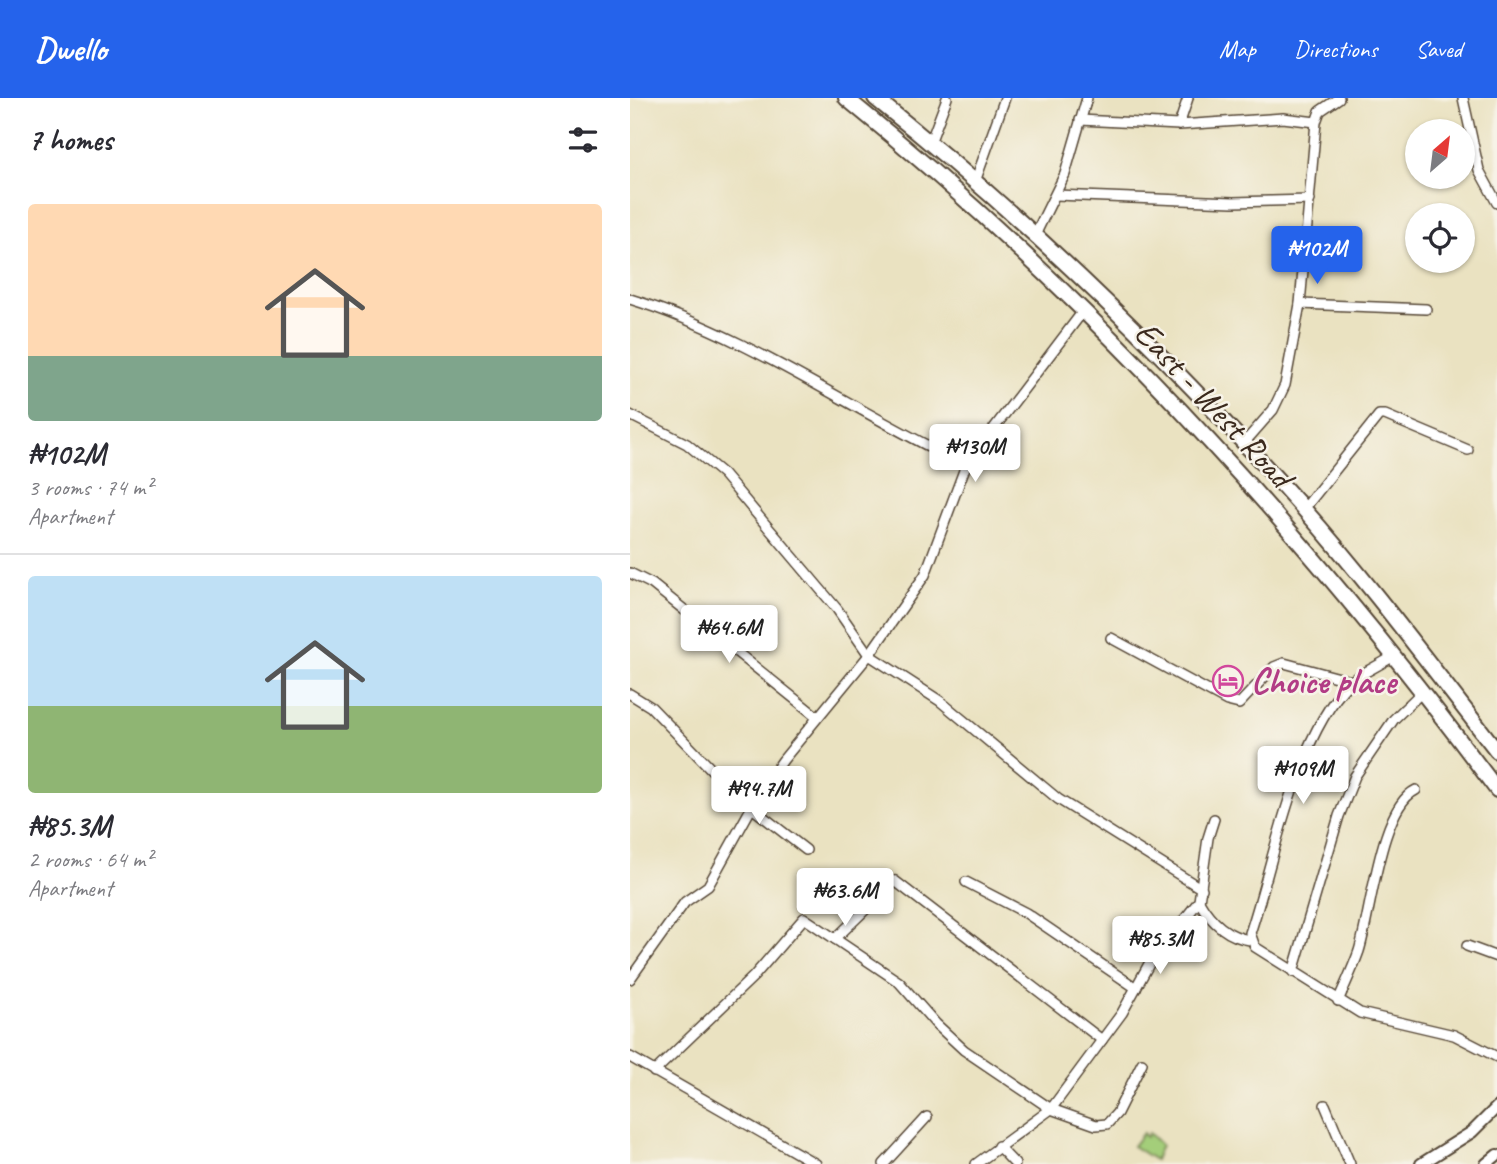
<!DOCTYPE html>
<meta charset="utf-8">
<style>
body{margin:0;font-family:Caveat,sans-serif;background:#f7f7f7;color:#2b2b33;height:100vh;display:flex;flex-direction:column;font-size:26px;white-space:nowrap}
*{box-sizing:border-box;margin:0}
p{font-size:23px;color:#7c7c81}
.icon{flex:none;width:38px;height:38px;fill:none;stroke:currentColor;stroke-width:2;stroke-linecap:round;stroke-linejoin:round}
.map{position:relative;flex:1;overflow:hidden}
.details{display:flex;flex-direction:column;background:#fff;width:630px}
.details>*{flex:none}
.needle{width:46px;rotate:28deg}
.tools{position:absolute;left:775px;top:21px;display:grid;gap:14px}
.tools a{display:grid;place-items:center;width:70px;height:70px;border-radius:50%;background:#fff;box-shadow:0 2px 5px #0004;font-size:35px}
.price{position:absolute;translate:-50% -60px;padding:0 16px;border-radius:7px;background:#fff;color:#222;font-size:23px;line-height:46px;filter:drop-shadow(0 2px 4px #0008)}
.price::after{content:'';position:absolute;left:50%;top:42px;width:21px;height:16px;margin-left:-10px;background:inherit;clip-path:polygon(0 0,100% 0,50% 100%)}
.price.selected{background:#2563eb;color:#fff}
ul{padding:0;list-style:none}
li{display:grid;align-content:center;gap:14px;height:371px;padding:0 28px}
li+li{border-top:2px solid #e1e1e2}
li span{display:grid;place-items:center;height:217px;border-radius:7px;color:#555}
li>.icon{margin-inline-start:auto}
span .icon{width:126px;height:126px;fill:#fffc;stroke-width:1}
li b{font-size:30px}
h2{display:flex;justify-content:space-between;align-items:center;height:84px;padding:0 28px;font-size:30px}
header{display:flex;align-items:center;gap:42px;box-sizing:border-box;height:98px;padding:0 35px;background:#2563eb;color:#fff}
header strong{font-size:33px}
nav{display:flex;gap:38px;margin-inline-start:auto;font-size:24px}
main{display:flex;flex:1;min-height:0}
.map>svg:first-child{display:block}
.green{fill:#a4ce7a;stroke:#707c4c;stroke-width:2}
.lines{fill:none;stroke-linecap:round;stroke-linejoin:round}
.minor-casing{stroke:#554636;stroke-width:12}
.tertiary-casing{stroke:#554636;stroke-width:14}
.primary-casing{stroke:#554636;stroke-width:18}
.minor{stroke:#fff;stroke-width:9}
.tertiary{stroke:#fff;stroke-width:10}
.primary{stroke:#fff;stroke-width:14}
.labels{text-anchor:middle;stroke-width:5;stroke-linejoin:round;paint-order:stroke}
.street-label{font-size:35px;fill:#3b2a1e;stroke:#f7f3e8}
.hotel-label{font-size:35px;font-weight:bold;fill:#b23c85;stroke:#f7f3e8;text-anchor:start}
</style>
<header>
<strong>Dwello</strong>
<nav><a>Map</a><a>Directions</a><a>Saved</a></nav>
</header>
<main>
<section class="details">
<h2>7 homes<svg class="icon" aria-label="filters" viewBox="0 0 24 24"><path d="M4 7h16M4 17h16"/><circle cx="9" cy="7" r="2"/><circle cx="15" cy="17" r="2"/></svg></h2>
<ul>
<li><span style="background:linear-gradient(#ffd9b3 70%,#7fa58c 0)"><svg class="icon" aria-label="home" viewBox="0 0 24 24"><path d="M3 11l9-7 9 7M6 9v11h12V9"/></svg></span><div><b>₦102M</b><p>3 rooms · 74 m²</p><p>Apartment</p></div></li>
<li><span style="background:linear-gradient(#bfe0f5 60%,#8fb573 0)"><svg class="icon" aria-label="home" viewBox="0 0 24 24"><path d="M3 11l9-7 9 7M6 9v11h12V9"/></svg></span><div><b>₦85.3M</b><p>2 rooms · 64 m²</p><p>Apartment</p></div></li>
</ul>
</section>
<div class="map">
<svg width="867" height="1066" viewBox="0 0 867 1066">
<rect width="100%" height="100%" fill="#f7f3e8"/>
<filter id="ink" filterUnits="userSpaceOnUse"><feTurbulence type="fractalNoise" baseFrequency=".0143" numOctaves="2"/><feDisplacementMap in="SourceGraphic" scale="14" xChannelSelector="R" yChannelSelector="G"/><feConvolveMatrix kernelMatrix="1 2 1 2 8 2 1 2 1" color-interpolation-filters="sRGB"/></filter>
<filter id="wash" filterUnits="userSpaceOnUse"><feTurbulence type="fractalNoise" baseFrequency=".00686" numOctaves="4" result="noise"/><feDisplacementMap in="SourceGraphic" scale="28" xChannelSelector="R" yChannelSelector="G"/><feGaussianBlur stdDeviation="1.57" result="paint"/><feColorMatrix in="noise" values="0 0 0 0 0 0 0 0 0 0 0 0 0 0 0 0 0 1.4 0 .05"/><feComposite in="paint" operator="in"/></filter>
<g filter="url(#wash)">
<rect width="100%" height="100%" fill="#eae2c1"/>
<!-- green -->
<polygon class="green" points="513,1035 516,1039 519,1035 531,1047 525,1062 503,1048"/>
</g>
<g filter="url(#ink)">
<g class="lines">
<!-- minor casing -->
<g class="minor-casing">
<g id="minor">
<polyline points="833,0 849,72 867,105"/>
<polyline points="450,22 549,27 653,20 686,24"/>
<polyline points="549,27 558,0"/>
<polyline points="300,45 317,0"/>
<polyline points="346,81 375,0"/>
<polyline points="426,97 603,104 680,102"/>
<polyline points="406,135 435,76 457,0"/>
<path d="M0 201C120 238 224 314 336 367"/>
<polyline points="670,206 796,211"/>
<polyline points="0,317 57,346 93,376 207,511 239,557 310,603 428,701 572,791"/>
<polyline points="614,345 643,312 655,287 670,206 686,24 690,13 709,0"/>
<polyline points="674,411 749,317 755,317 838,352"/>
<polyline points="0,475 22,486 186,618"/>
<polyline points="481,540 597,603 609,606 644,569 654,565 721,583"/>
<path d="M765 557C754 565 724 579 719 585 664 642 645 761 620 835L625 849 730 915 824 937 867 959"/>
<polyline points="0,596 21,609 83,673 128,698"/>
<polyline points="122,710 176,752"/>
<polyline points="336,784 396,815 506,890"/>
<path d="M569 803C581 824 597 839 620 842"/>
<polyline points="205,841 265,783 472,942"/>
<polyline points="837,848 867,859"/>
<polyline points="663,874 709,718 725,678 764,621 793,593"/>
<polyline points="0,881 55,804 78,788 128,698 153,662 239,557 295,477 336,367 454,212"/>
<path d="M708 903C715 887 723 870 729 853 741 815 750 709 786 692"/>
<polyline points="0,959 186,1066"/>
<polyline points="24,974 124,878 174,820 269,884 306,926 334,952 421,1011 466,1027 477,1026 487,1015 512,965"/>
<polyline points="695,1007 720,1066"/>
<polyline points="368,1048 385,1066"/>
<polyline points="254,1066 297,1019"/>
<polyline points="346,1066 421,1011 492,915 519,866 569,803 578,740 584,721"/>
</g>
</g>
<!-- tertiary casing -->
<g class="tertiary-casing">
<g id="tertiary">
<polyline points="791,1066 842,1034 867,1009"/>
<polyline points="856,1066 867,1057"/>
</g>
</g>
<!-- primary casing -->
<g class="primary-casing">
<g id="primary">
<path d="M216 0C464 201 677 436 867 692"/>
<path d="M245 0C400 124 541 261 672 409 741 487 803 571 867 653"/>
</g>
</g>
<!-- minor -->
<use href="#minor" class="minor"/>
<!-- tertiary -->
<use href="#tertiary" class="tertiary"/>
<!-- primary -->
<use href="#primary" class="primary"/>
</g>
</g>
<!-- icons -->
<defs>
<g id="hotel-ring" transform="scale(1.575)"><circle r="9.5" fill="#f7f3e8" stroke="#d1479c" stroke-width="1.5"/><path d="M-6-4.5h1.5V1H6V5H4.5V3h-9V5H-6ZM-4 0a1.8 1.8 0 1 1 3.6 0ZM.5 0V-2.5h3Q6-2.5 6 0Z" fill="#d1479c"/></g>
</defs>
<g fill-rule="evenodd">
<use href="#hotel-ring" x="598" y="583"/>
</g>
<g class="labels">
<!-- street labels -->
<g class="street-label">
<text transform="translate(584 306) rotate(47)" y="12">East - West Road</text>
</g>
<!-- hotel labels -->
<g class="hotel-label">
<text x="621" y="595">Choice place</text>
</g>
</g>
</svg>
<div class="tools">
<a><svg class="needle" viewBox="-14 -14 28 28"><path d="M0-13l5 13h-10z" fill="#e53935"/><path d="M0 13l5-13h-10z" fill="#7c7c81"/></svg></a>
<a><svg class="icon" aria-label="locate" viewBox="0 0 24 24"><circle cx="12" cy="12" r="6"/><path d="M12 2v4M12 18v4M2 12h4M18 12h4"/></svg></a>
</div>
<b class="price selected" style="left:687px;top:188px">₦102M</b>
<b class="price" style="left:345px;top:386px">₦130M</b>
<b class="price" style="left:99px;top:567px">₦64.6M</b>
<b class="price" style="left:673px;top:708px">₦109M</b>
<b class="price" style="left:129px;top:728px">₦94.7M</b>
<b class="price" style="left:215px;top:830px">₦63.6M</b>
<b class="price" style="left:530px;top:878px">₦85.3M</b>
</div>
</main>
